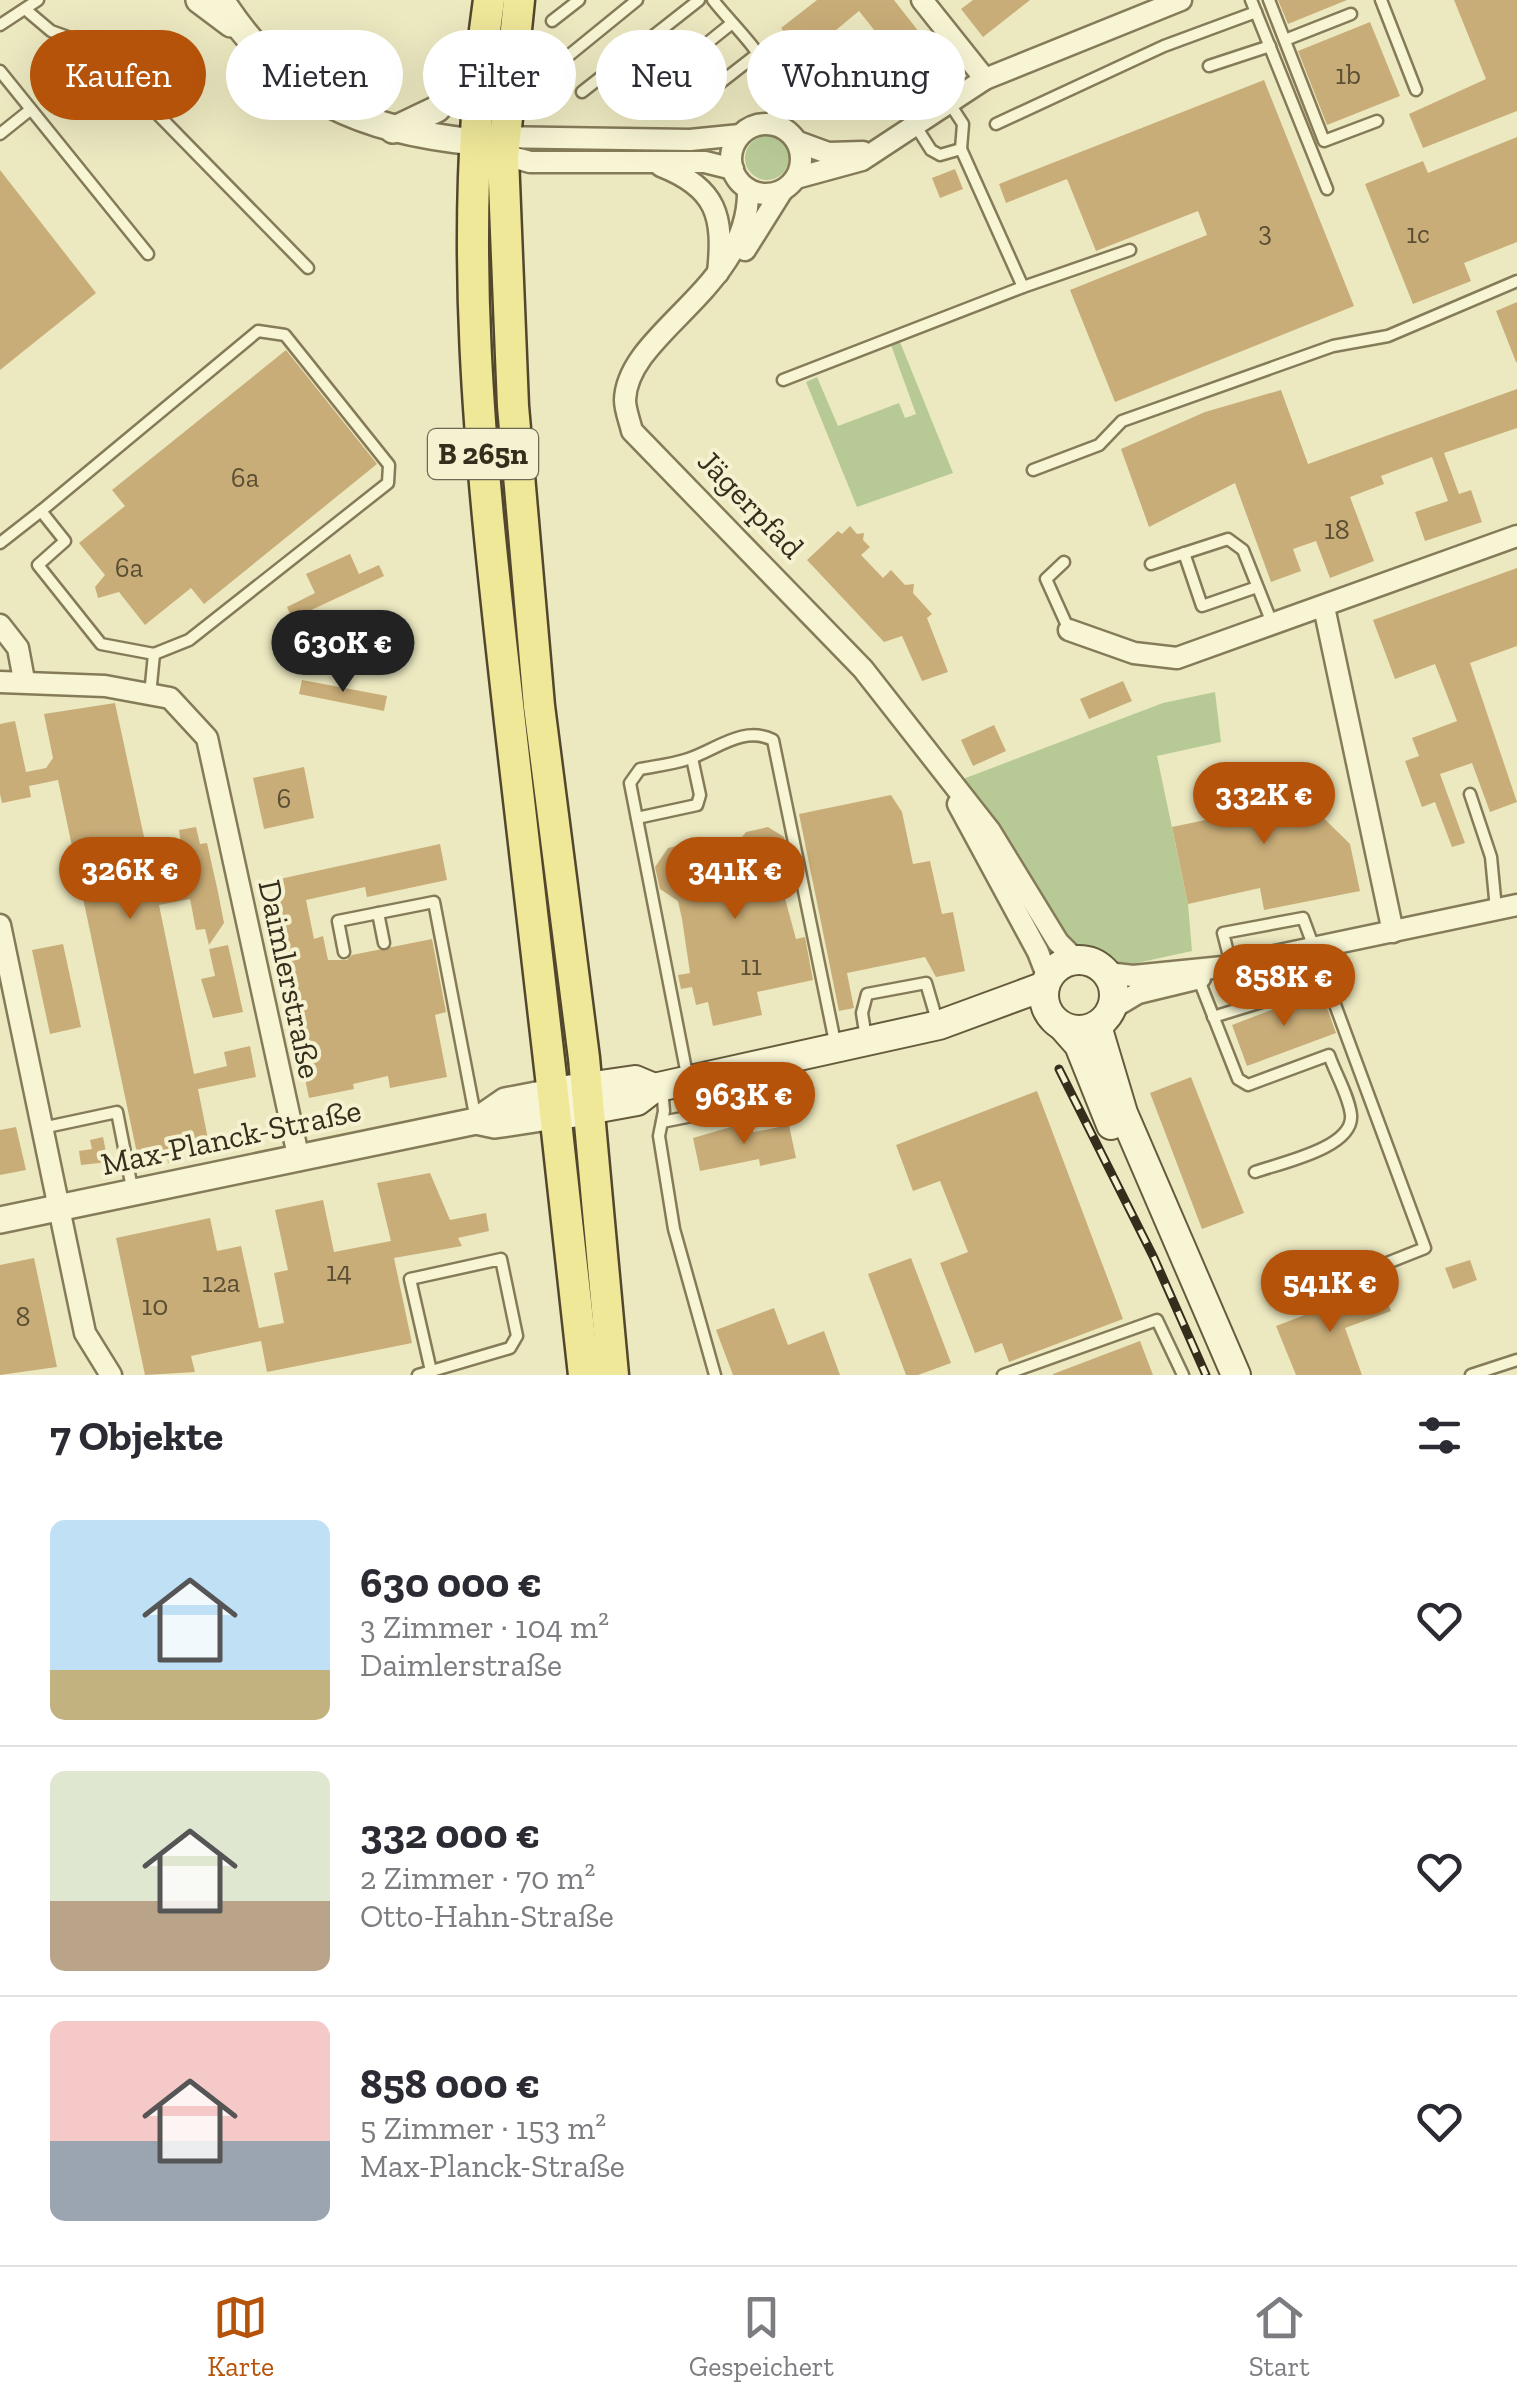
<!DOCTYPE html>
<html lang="de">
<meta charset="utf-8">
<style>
body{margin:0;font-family:"Zilla Slab",serif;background:#f2f2f3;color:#2b2b33;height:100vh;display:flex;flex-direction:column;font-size:38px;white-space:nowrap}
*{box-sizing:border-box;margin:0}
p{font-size:32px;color:#7c7c81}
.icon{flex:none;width:55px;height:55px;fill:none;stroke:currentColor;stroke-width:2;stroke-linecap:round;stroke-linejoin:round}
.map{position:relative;height:1375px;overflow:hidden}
.drawer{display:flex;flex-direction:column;background:#fff;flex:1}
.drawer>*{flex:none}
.banner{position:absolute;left:30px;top:30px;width:1000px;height:90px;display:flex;gap:20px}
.price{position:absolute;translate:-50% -85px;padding:0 22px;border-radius:35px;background:#b45309;color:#fff;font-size:32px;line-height:65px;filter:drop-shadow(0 2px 5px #0008)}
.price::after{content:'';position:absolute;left:50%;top:60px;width:30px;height:22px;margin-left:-15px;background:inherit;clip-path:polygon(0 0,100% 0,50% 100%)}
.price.active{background:#222;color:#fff}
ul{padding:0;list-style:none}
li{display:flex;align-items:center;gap:30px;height:250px;padding:0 50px}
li+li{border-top:2px solid #e1e1e2}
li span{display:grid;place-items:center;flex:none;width:280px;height:200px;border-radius:15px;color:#555}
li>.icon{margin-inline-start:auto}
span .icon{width:120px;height:120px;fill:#fffc;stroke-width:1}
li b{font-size:42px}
h2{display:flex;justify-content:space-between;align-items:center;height:120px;padding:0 50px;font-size:42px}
.pill{padding:0 35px;border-radius:45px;background:#fff;box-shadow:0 10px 40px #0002;font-size:35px;line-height:90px}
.pill.active{background:#b45309;color:#fff}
.menu{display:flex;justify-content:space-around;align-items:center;height:140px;border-top:2px solid #e1e1e2;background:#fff;font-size:28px;color:#7c7c81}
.menu a{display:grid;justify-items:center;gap:5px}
.menu .active{color:#b45309}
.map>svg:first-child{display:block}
.green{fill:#b7ca95}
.building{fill:#c9ad78;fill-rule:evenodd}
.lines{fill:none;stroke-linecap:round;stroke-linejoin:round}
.service-casing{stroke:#857b59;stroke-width:15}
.minor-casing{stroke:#857b59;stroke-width:25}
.tertiary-casing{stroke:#857b59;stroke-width:30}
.secondary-casing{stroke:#665b3c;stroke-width:32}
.primary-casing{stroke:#52472d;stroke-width:35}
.service{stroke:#f7f5d4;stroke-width:10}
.minor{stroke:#f7f5d4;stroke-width:20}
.tertiary{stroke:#f7f5d4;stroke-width:25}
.secondary{stroke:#f7f5d4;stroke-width:28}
.primary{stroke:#efe899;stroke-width:30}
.rail-casing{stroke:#352e1d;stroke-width:9}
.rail{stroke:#f4f2d0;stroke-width:5;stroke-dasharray:15;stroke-linecap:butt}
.labels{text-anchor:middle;stroke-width:8;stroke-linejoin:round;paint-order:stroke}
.number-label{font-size:28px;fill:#5a4e34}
.shield{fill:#f4f2d0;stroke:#6e6953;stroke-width:2.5}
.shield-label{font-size:30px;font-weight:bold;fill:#352e1d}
.street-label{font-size:32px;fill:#352e1d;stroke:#f4f2d0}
</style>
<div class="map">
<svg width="1517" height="1375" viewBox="0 0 1517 1375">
<rect width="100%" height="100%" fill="#ece9c1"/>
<!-- green -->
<g class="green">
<circle cx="767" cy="158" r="22"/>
<polygon points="900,342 953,473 857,507 806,382 817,377 838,426 899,403 905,418 916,414 891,345"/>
<polygon points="1215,692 1221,742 1157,756 1188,904 1192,951 1123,966 1076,947 1057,933 963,779 1163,703"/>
</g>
<!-- building -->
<g class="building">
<path d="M817 0H894L930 46 847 112 781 28ZM859 11 883 41 853 64 830 35Z"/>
<polygon points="973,0 1030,0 983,37 961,9"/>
<polygon points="1278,0 1347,0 1288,24"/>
<polygon points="1454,0 1517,0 1517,111 1423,148 1409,114 1486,79"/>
<polygon points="1370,22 1400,96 1327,125 1298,51"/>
<polygon points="1264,80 1354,306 1115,402 1070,290 1207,235 1198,211 1096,251 1067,179 1006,203 999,184"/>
<polygon points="1517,137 1517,242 1464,263 1471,281 1413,304 1365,184 1423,161 1428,173"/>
<polygon points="955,169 963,189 940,198 932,178"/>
<polygon points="0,170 96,293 0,370"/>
<polygon points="1517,302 1517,362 1516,362 1496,311"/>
<polygon points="286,350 377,464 204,604 191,588 145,625 119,592 98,598 95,587 105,575 79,543 125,506 112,490"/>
<polygon points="1517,389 1517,428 1444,453 1459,494 1471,490 1482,522 1425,541 1415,512 1448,501 1432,457 1381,476 1384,484 1350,497 1374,561 1330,578 1316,541 1293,549 1301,571 1271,582 1235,483 1149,527 1121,449 1205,412 1281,390 1308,464"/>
<polygon points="850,526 857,534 864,533 863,540 870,547 861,555 883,578 891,570 905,585 914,584 913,593 932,614 927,618 948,672 922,681 902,636 884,642 807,560 838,531 842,534"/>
<polygon points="350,554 359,574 379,565 384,576 292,619 287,607 315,593 306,574"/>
<polygon points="1517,568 1517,646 1470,663 1517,802 1490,812 1472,763 1440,774 1465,843 1452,847 1435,802 1422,807 1405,761 1419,756 1412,738 1457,721 1435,664 1395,679 1373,620"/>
<polygon points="302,680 387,696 384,711 299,694"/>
<polygon points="1123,681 1132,701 1089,719 1080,699"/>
<polygon points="115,703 154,883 186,877 179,830 196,827 200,844 207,843 218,892 224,923 209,945 205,929 196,930 190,899 159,905 194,1074 227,1066 224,1052 250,1046 256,1077 198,1089 209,1144 179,1150 182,1160 168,1163 166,1152 138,1158 58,780 29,786 31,797 2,803 0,794 0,724 15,721 26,772 46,768 53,758 44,714"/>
<polygon points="994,725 1006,751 973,766 961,740"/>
<polygon points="304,767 314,818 264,829 253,778"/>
<polygon points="1278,773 1350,844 1360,891 1264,910 1260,888 1188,904 1172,827 1210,819 1203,789"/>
<polygon points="891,795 902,812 913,864 930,861 942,914 953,912 965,971 936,977 925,957 847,973 854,1008 839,1011 799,814"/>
<polygon points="768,827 784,837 790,865 780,880 796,939 805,937 813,980 757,992 762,1015 713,1026 708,1002 696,1005 692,987 681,989 678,975 690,973 682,919 678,901 660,889 655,867 668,848 690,843 702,850 738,842 746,832"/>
<polygon points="440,844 447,880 367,897 365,887 306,900 314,939 323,936 328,960 347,960 352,955 432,939 446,1012 435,1015 447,1077 390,1088 388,1076 353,1084 354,1089 309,1098 277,946 288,944 275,880"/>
<polygon points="63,944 81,1027 50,1034 32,950"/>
<polygon points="228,945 243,1012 213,1018 201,979 215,976 209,949"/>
<polygon points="1321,991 1336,1033 1247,1066 1232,1025"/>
<polygon points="1191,1077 1244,1213 1202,1229 1150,1093"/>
<polygon points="1037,1091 1123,1319 1009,1362 1002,1343 975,1353 940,1263 968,1252 940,1181 913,1191 896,1145"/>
<polygon points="741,1124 754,1132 789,1125 796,1158 760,1166 759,1159 700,1171 693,1138"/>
<polygon points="16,1127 26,1170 0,1175 0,1130"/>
<polygon points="103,1137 108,1162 81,1165 79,1151 92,1149 90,1140"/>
<polygon points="430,1173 450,1220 486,1213 489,1231 458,1238 462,1246 394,1258 412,1343 267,1372 261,1341 191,1356 195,1372 145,1375 116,1238 210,1218 217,1251 241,1246 259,1328 284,1323 274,1273 288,1270 275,1210 323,1200 334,1252 391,1241 377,1183"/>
<polygon points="34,1258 57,1367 0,1375 0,1265"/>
<polygon points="911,1258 951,1363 918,1375 906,1375 868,1274"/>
<polygon points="1470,1260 1477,1280 1453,1289 1445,1268"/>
<polygon points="1381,1286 1391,1311 1345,1328 1362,1375 1296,1375 1276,1326"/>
<polygon points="774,1308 788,1345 824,1331 840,1375 733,1375 716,1330"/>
<polygon points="1140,1341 1153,1375 1053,1375 1053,1374"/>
</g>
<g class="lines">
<!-- service casing -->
<g class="service-casing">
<g id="service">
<path d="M713 0C740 35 794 77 769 124"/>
<polyline points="1251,0 1327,189"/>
<polyline points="1269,0 1324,141 1377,121"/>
<polyline points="1381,0 1416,90"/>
<polyline points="25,9 51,31 90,45 308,268"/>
<polyline points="552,21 579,0"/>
<polyline points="0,25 38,0"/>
<polyline points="1285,40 1351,14"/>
<polyline points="1209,66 1270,46"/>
<polyline points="551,70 637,0"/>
<polyline points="0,71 148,254"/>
<polyline points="582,92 699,0"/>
<polyline points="640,97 731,24"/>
<polyline points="693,104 756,55"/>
<polyline points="996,124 1164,46 1256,12"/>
<polyline points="917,128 931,150 940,155 961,149 963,124 950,104"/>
<polyline points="0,134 30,110"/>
<polyline points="961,149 1023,287 1130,250"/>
<polyline points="783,380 1023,287"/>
<polyline points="1033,470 1099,445 1122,421 1333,346 1388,336 1517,281"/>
<polyline points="41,511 258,331 285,335 389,465 388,483 189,640 154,654"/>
<polyline points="0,543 41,511 65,541 38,565 101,644 154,654 150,695"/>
<polyline points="1184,553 1202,606 1257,587"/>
<polyline points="1064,562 1046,579 1069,630"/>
<polyline points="1151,564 1228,539 1243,550 1272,623"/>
<polyline points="1470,794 1491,857 1496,909"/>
<polyline points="637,818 697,805 700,795 692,758"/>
<polyline points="378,913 384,943"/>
<polyline points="344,952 338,921 434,902 476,1120"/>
<polyline points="1231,964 1223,933 1303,918 1425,1248 1367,1271"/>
<path d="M1197 975 1238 1079 1248 1085 1329 1055C1335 1073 1349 1096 1351 1115 1354 1148 1280 1163 1255 1172"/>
<polyline points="1213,1017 1304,989 1308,976 1302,951"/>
<polyline points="866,1038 862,1013 867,994 926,983 938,1024"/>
<path d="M688 1080 630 783 640 769C656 766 673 764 688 759 716 750 743 725 773 740L836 1047"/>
<polyline points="662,1087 664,1111 659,1136 674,1229 715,1375"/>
<polyline points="662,1122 787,1097 794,1083 789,1059"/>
<polyline points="42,1128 117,1112 133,1193"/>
<polyline points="418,1375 510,1348 517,1336 501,1259 410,1279 431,1371"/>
<polyline points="1003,1375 1157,1320 1183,1375"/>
<polyline points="1471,1375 1517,1360"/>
</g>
</g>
<!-- minor casing -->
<g class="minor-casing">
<g id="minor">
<polyline points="922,0 985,79"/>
<circle cx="766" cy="159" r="35"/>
<polyline points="496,137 690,140 740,135"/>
<polyline points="798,142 828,153 863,152"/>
<polyline points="494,152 530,162 705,162 733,169"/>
<path d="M661 166C717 188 724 216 718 273"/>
<polyline points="796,178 862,160 985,79 1181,0"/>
<path d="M748 189C751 288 627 332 625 400 625 410 630 422 632 431L863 669 990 831 1058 942 1076 960"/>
<polyline points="745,250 782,191"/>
<polyline points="1324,607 1393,932"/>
<polyline points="0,625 18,648 24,680"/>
<polyline points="1069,630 1134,653 1177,658 1517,536"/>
<polyline points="0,682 105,686 170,698 207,738 299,1160"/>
<polyline points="958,804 1038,952 1048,978"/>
<polyline points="0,925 85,1333 111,1375"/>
<polyline points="1107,973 1133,976 1223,967 1517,905"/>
<polyline points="1113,1008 1138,993 1200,978"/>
</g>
</g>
<!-- tertiary casing -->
<g class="tertiary-casing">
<g id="tertiary">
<polyline points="199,0 231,24"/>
<path d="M221 0C284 99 361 130 474 142"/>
<polyline points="393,130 437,109 480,58"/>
<polyline points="476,1121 505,1101 552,1092"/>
<polyline points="0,1220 476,1121 495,1125 555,1116"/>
</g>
</g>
<!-- secondary casing -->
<g class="secondary-casing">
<g id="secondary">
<circle cx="1079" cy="995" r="35"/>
<polyline points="1097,1026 1123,1113 1236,1375"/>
<polyline points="1064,1028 1079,1045 1111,1125"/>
<polyline points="552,1092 635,1080 654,1088"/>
<polyline points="566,1114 637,1101 654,1088 939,1025 1045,986"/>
</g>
</g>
<!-- primary casing -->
<g class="primary-casing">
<g id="primary">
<path d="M489 0C454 244 483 480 510 722 535 940 561 1157 584 1375"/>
<polyline points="519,0 503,157 513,406 539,706 584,1058 613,1375"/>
</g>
</g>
<!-- service -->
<use href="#service" class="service"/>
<!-- minor -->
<use href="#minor" class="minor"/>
<!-- tertiary -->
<use href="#tertiary" class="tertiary"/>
<!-- secondary -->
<use href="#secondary" class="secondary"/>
<!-- primary -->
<use href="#primary" class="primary"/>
<!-- rail casing -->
<g class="rail-casing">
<polyline id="rail" points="1059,1069 1154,1258 1206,1375"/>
</g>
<!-- rail -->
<use href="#rail" class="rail"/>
</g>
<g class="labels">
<!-- number labels -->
<g class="number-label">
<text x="1348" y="84">1b</text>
<text x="1265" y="241">3</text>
<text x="1418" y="243">1c</text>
<text x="245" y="487">6a</text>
<text x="1337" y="539">18</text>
<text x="129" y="577">6a</text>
<text x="284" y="808">6</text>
<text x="751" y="975">11</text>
<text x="339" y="1281">14</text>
<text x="221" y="1292">12a</text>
<text x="155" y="1315">10</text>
<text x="23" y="1326">8</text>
</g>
<!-- shield labels -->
<rect class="shield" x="428" y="429" width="110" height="50" rx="8"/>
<g class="shield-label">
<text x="483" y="464">B 265n</text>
</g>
<!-- street labels -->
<g class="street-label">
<text transform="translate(751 504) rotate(46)" y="11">Jägerpfad</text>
<text transform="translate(290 979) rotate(78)" y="11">Daimlerstraße</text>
<text transform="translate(231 1137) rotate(-12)" y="11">Max-Planck-Straße</text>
</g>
</g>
</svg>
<b class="price active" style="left:343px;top:695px">630K €</b>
<b class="price" style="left:1264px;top:847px">332K €</b>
<b class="price" style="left:130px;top:922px">326K €</b>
<b class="price" style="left:735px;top:922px">341K €</b>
<b class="price" style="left:1284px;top:1029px">858K €</b>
<b class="price" style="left:744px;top:1147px">963K €</b>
<b class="price" style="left:1330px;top:1335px">541K €</b>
<div class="banner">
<a class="pill active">Kaufen</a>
<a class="pill">Mieten</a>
<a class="pill">Filter</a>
<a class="pill">Neu</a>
<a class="pill">Wohnung</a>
</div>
</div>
<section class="drawer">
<h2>7 Objekte<svg class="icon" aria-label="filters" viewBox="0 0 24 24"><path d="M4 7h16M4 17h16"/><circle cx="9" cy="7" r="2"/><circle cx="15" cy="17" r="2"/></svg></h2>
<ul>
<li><span style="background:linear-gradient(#bfe0f5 75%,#c2b280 0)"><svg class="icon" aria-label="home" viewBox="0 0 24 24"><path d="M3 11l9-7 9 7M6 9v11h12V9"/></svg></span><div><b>630 000 €</b><p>3 Zimmer · 104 m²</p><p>Daimlerstraße</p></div><svg class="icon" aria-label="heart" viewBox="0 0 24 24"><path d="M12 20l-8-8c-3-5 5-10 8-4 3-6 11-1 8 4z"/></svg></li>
<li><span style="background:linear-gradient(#dfe7d0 65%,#b9a48a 0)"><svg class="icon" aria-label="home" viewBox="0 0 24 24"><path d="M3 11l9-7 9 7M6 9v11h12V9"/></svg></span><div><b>332 000 €</b><p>2 Zimmer · 70 m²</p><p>Otto-Hahn-Straße</p></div><svg class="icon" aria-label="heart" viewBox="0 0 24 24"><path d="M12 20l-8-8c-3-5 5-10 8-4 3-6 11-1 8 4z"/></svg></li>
<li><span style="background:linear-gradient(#f6c9c9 60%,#9aa5b1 0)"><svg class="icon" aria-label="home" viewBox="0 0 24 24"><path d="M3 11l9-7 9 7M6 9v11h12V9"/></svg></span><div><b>858 000 €</b><p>5 Zimmer · 153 m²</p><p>Max-Planck-Straße</p></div><svg class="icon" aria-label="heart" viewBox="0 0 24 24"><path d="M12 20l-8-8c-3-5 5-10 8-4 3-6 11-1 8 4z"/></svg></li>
</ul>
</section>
<nav class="menu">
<a class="active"><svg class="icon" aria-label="map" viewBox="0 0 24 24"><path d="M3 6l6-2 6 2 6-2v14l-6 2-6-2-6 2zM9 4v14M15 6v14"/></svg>Karte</a>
<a><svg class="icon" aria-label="saved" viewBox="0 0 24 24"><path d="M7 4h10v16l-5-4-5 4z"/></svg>Gespeichert</a>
<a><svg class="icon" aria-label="home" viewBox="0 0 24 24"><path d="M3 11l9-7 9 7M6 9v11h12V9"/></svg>Start</a>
</nav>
